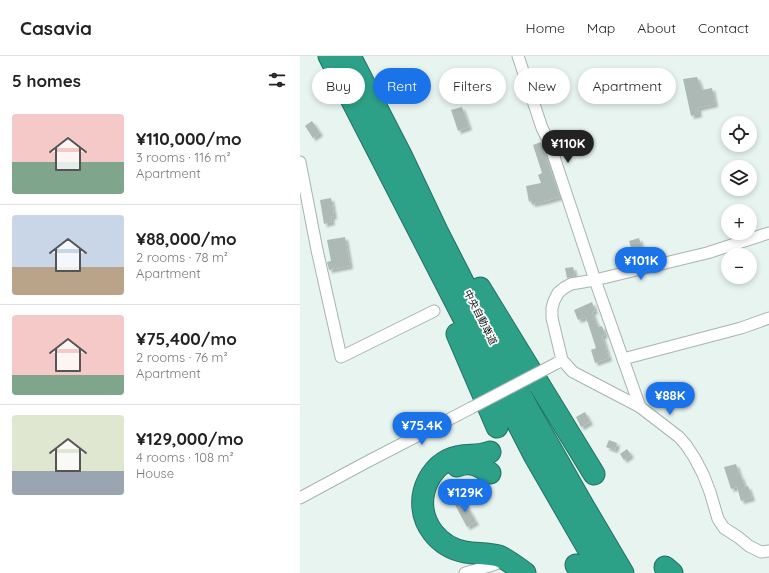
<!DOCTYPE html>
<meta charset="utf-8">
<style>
body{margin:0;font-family:Quicksand,"Noto Sans JP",sans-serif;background:#f6f6f6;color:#222;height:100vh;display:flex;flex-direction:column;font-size:15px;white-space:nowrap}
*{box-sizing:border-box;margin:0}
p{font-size:13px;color:#767676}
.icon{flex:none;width:22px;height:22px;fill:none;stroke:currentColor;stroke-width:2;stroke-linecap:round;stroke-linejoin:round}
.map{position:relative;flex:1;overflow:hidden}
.drawer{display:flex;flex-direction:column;background:#fff;width:300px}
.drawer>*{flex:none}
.hud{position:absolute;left:12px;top:12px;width:380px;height:36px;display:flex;gap:8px}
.controls{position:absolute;left:421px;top:60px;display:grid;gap:8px}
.controls a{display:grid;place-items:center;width:36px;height:36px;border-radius:50%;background:#fff;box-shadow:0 2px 6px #0003;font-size:20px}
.price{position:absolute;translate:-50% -34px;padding:0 9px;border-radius:14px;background:#1a73e8;color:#fff;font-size:13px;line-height:26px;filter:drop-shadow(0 1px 2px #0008)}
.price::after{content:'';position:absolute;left:50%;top:24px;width:12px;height:9px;margin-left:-6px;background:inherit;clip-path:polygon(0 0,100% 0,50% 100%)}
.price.active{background:#222;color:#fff}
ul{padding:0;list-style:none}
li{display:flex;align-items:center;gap:12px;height:100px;padding:0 12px}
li+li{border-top:1px solid #e0e0e0}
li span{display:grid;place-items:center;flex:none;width:112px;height:80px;border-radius:4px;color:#555}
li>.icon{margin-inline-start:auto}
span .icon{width:48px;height:48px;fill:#fffc;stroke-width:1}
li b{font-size:17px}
h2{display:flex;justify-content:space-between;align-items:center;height:48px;padding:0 12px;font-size:17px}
.chip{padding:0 14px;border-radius:18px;background:#fff;box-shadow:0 2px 6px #0003;font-size:14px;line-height:36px}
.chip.active{background:#1a73e8;color:#fff}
header{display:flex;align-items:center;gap:24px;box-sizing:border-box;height:56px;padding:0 20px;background:#fff;border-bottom:1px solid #e0e0e0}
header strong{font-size:19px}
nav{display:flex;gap:22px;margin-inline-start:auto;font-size:14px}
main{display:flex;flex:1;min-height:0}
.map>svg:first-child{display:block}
.building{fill:#adb9b5;filter:url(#shadow)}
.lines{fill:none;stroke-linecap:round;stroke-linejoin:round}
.minor-casing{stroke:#a8b4b0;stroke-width:13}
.motorway-casing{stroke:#247160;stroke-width:23}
.minor{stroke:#fff;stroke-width:11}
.motorway{stroke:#2da188;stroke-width:21}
.minor-bridge-casing{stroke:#a8b4b0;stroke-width:13;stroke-linecap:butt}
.minor-bridge{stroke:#fff;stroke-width:11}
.labels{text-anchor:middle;stroke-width:3.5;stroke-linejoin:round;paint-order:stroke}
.street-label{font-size:10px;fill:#141817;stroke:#fcfffe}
</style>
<header>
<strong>Casavia</strong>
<nav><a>Home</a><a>Map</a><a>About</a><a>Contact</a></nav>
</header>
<main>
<section class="drawer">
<h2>5 homes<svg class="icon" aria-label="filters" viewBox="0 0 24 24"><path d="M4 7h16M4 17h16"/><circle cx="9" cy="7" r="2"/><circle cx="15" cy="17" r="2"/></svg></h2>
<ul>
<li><span style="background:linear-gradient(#f6c9c9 60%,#7fa58c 0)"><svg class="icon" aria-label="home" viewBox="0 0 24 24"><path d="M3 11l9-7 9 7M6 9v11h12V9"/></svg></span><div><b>¥110,000/mo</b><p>3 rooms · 116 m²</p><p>Apartment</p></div></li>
<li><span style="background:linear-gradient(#c9d6e8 65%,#b9a48a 0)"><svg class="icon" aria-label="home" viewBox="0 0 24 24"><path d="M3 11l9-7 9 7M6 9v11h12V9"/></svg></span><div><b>¥88,000/mo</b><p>2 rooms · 78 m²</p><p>Apartment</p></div></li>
<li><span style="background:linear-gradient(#f6c9c9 75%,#7fa58c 0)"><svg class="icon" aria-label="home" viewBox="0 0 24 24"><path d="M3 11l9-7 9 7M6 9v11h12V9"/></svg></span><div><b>¥75,400/mo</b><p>2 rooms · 76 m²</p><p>Apartment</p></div></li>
<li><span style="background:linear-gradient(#dfe7d0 70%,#9aa5b1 0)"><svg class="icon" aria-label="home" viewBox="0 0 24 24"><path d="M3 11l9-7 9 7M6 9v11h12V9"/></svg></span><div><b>¥129,000/mo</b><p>4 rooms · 108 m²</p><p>House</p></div></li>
</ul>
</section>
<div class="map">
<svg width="469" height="517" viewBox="0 0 469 517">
<defs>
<filter id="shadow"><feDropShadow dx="3" dy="3" stdDeviation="1" flood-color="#0004"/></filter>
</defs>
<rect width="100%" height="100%" fill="#e8f4f0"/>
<!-- building -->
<g class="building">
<polygon points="397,21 402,34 412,32 415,48 398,52 399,58 391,60 383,23"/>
<polygon points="162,51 169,71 158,75 151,54"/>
<polygon points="12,65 20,77 13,82 5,70"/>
<polygon points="241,86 260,141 246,145 232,148 231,145 229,146 226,130 241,127 238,119 242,117 233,89"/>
<polygon points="31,142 34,160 31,161 32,166 24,168 20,144"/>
<polygon points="45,181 50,210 29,214 27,206 31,205 27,184"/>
<polygon points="339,182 345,202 332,206 329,196 332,195 329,185"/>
<polygon points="273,211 275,220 267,222 265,212"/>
<polygon points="292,246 295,255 292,256 298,271 302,270 305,279 302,280 309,302 295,307 291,294 296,292 286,261 278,264 274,254"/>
<polygon points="285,356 290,366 281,371 276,361"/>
<polygon points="309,384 317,387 315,394 306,391"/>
<polygon points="327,393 331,399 324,404 320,398"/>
<polygon points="436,408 440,420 441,420 445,431 448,430 452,442 441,445 437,431 431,433 424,411"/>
<polygon points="162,442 176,466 167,471 154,447"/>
</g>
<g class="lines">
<!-- minor casing -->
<g class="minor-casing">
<g id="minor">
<polyline points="218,0 242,72 249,86 295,224 340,351"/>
<polyline points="0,106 17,194 41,301 134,255"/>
<polyline points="469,177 407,197 295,224 271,228 264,232 258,237 254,245 252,252 252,262 262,304 273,316 340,351 379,381 386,389 394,401 403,418 410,436 418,463 424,472 438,481 449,490 461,496 469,495"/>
<polyline points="323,303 441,272 469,262"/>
<polyline points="0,442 63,408 171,352"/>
<polyline points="165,517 196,508"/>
</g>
</g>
<!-- motorway casing -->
<g class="motorway-casing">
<g id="motorway">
<polyline points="29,0 234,399 302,517"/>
<polyline points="50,0 101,99 137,175 227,351 281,446 323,517"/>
<polyline points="180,232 294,418"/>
<polyline points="157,278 197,371"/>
<path d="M190 396C176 402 164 396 148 404 134 411 125 426 123 441 120 468 139 491 165 496 176 498 188 497 199 500 208 504 217 511 225 517"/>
<path d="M157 410C171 405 178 409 190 417"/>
<polyline points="276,509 282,517"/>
<polyline points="365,511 372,517"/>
</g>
</g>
<!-- minor -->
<use href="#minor" class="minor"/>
<!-- motorway -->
<use href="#motorway" class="motorway"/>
<!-- minor-bridge casing -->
<g class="minor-bridge-casing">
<polyline id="minor-bridge" points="171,352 257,307"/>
</g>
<!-- minor-bridge -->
<use href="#minor-bridge" class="minor-bridge"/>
</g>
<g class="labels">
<!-- street labels -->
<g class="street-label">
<text transform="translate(181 261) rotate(63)" y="4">中央自動車道</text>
</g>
</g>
</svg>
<div class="controls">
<a><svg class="icon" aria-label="locate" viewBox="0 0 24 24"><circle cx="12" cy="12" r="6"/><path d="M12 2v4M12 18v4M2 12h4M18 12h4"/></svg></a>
<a><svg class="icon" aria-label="layers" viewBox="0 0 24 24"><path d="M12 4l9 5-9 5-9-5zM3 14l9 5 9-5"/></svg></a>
<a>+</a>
<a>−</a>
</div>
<b class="price active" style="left:268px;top:108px">¥110K</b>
<b class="price" style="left:341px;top:225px">¥101K</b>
<b class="price" style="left:370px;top:360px">¥88K</b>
<b class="price" style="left:122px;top:390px">¥75.4K</b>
<b class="price" style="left:165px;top:457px">¥129K</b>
<div class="hud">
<a class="chip">Buy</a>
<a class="chip active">Rent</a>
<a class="chip">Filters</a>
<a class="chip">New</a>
<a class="chip">Apartment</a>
</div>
</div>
</main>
